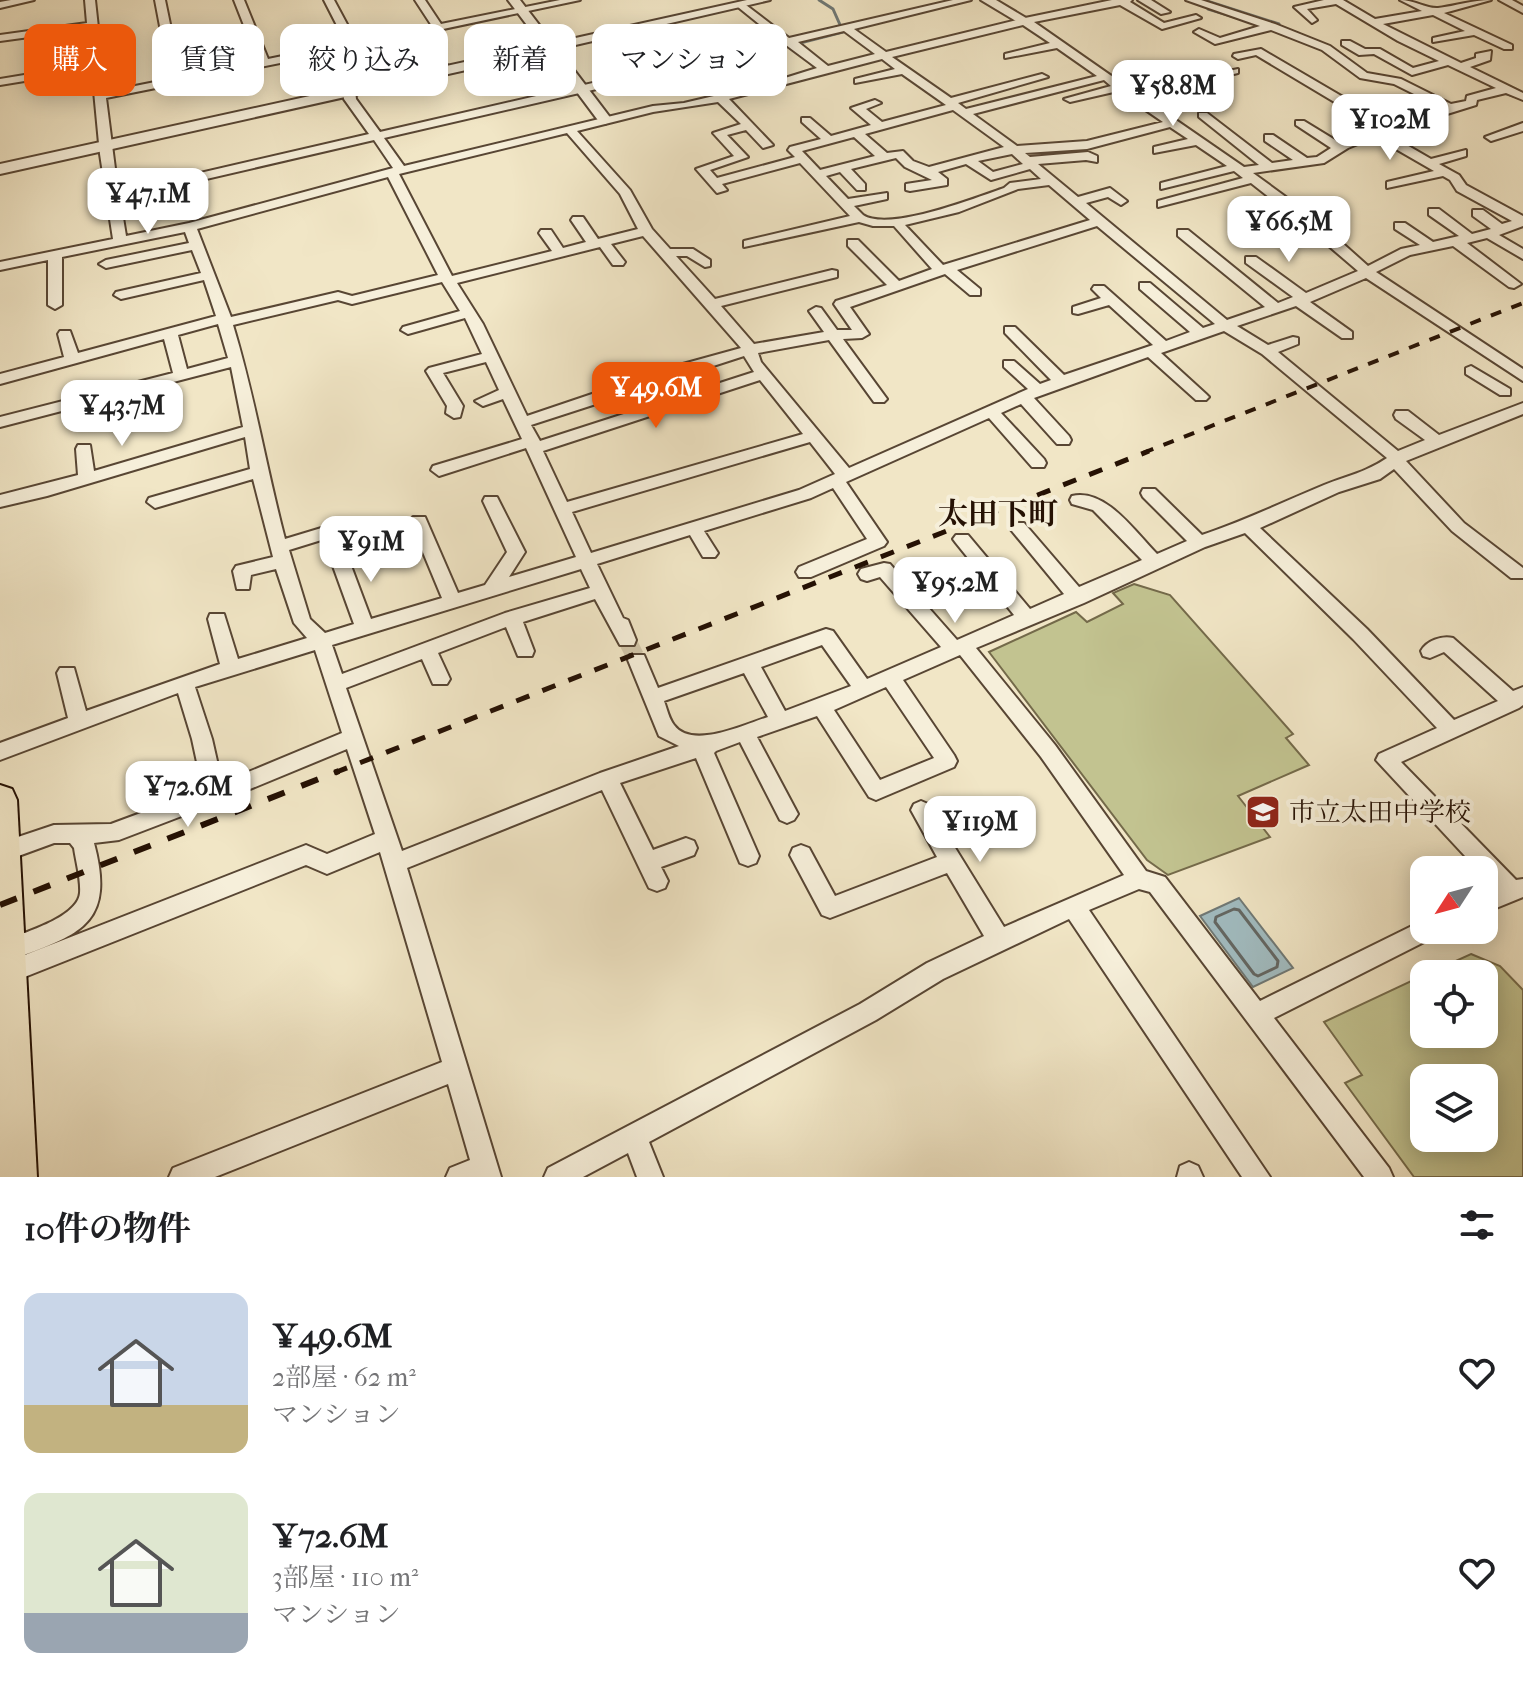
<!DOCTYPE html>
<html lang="ja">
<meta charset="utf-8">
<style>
body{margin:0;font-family:"IM FELL French Canon","Noto Serif JP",serif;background:#f2f2f2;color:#202124;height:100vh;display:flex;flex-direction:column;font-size:30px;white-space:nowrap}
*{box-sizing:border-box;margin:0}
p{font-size:26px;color:#757577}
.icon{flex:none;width:44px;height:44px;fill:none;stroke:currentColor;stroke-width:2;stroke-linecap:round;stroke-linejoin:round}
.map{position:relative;height:1177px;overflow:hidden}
.side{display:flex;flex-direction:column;background:#fff;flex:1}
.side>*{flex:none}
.banner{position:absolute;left:24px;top:24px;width:800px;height:72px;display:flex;gap:16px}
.needle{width:52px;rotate:234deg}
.controls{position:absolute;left:1410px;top:856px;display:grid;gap:16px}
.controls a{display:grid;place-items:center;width:88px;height:88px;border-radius:16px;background:#fff;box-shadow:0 4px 20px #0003;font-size:40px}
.price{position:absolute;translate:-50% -68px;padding:0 18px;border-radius:16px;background:#fff;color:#222;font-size:26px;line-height:52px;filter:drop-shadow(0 2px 4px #0008)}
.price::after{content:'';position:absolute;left:50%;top:48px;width:24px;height:18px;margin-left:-12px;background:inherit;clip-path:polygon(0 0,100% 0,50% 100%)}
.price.selected{background:#ea580c;color:#fff}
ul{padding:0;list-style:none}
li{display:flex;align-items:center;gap:24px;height:200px;padding:0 24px}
li span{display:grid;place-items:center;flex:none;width:224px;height:160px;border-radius:16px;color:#555}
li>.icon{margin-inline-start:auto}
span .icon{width:96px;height:96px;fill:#fffc;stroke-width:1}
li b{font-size:34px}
h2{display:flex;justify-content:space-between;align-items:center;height:96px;padding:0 24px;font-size:34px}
.tag{padding:0 28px;border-radius:16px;background:#fff;box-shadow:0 4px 20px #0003;font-size:28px;line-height:72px}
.tag.selected{background:#ea580c;color:#fff}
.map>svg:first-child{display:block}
.green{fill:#c2c390;stroke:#746a4a;stroke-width:2;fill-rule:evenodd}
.water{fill:#a1bcc1;stroke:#6f7875;stroke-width:2}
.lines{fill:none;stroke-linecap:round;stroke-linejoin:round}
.shore{stroke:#636662;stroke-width:3}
.stream{stroke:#6f7875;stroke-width:3}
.minor-tunnel{stroke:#d2c6a9;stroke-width:18;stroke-dasharray:18 9;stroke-linecap:butt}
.minor-casing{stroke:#584634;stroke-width:4}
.tertiary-casing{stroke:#584634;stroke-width:4}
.trunk-casing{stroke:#251104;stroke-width:4}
.minor{fill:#f6efda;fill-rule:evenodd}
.tertiary{fill:#f6efda;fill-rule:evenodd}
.trunk{fill:#f1e6c6;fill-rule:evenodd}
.rail-far2{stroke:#251104;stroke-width:4;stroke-dasharray:11 11;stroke-linecap:butt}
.rail-far1{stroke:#251104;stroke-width:5;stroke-dasharray:14 14;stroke-linecap:butt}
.rail{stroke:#251104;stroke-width:6;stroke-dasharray:18 18;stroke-linecap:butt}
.labels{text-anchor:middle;stroke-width:8;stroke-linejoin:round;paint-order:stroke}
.poi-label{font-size:26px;fill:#251104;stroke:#f6efda;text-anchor:start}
.quarter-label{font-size:30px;font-weight:bold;fill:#251104;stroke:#f6efda}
</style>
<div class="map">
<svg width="1523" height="1177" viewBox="0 0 1523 1177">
<rect width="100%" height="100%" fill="#f1e6c6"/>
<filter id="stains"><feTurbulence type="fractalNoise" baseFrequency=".0025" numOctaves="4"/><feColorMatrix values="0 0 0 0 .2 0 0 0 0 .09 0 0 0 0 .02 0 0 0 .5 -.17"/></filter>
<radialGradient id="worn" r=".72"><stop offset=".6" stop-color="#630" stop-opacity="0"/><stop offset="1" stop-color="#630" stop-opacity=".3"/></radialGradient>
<!-- green -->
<g class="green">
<polygon points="249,36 260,62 182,78 176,50"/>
<polygon points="1134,584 1170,595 1293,734 1286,738 1309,765 1238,796 1270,837 1168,875 1147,860 989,652 1076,612 1087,622 1123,604 1113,593"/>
<path d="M1471 954 1500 966 1523 990V1177H1414L1345 1083 1362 1075 1324 1022 1424 975V1034H1484V974H1427ZM1484 1078V1138H1424V1078Z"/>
</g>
<!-- water -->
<polygon class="water" points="1239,898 1293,968 1253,987 1200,916"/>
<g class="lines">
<!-- shore -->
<polygon class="shore" points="1234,909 1239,910 1278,961 1277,967 1258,976 1254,974 1215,922 1216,917"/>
<!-- stream -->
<g class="stream">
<polyline points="819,0 833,9 841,27"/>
<polyline points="1204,0 1279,24"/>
<polyline points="1208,9 1254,23"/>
<polyline points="800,43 843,32"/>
<polyline points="771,83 812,71 816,68 808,61"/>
<polyline points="1480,99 1504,93 1523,99"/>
</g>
<!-- minor-tunnel -->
<polyline class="minor-tunnel" points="627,640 637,660"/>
<!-- minor casing -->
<g class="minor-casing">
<g id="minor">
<polygon points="11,0 34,0 0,8 0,2"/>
<path d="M85 0H95L105 92 170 79 155 0H165L181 77 258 61 234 0H244L268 59 346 43 324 0H334L356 41 432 26 415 0H425L441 24 560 0H580L335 52 354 83 356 99 380 132 779 40 738 7 737 5 742 2 789 38 953 0H971L854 29 886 52 1025 18 1112 0H1132L1130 2 1164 23 1196 15 1201 18 1162 29 1120 5 1034 22 1133 91 1238 69V73L1141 96 1244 167 1259 165 1199 117V113H1207L1272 163 1293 160 1265 141V135H1273L1307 158 1317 157 1331 148 1296 125V121H1304L1340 143 1378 128 1256 55 1238 59 1233 56 1234 54 1261 49 1389 124 1440 107 1394 84 1360 78 1322 50 1271 30 1215 44 1194 32 1199 29 1220 38 1260 26 1186 0H1201L1275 24 1330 46 1367 73 1401 79 1451 104 1466 101 1467 96 1496 88 1448 65 1412 75 1374 54 1359 55 1342 45V41H1350L1365 49H1380L1413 68 1439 61 1398 41 1336 4 1307 9 1317 20 1312 23 1294 7 1324 0H1343L1375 19 1422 11 1400 0C1414 0 1427 9 1438 8 1456 6 1472 0 1491 0L1444 13 1512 45V49H1504L1474 35 1433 42V38L1465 31 1433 15 1383 24 1461 63 1476 58V54L1491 51 1490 60 1470 67 1523 93V100L1506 93 1477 100 1476 105 1386 133 1431 159 1466 150V156L1439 164 1459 175 1466 185 1523 216V226L1499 235 1523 249V259L1487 238 1467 243 1521 284 1514 288 1509 287 1453 246 1410 255 1376 272 1523 369V381L1366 278 1310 302 1352 332V338H1342L1296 306 1237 326 1268 345 1293 337 1298 338V344L1278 352 1398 451 1425 440 1396 419 1394 415 1396 411H1408L1439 435 1523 403V414L1406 461 1464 523 1523 568V578H1511L1452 531 1394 469 1380 479 1339 492 1260 528 1367 629 1454 720 1498 701 1444 652 1430 658 1423 656 1421 651C1426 641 1442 635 1453 638L1513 691 1523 687V705L1519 708 1401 762 1516 880 1523 879V897L1484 913V893L1495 888 1484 877V870H1478L1376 760 1379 754 1437 728 1353 639 1245 533 1205 547 1084 603 976 648 1055 745 1146 871 1165 877 1260 1001 1418 923 1424 920V930H1437L1434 937 1274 1018 1389 1168 1393 1177H1364L1150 892 1139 889 1089 910 1270 1177H1242L1069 919 943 979 876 1020 649 1142 663 1177H637L628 1153 583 1177H544L548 1168 860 1004 927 963 984 936 947 873 830 918 822 915 790 855 793 848 801 845 809 848 835 896 937 857 911 810 914 804 921 801 928 804 1004 927 1124 875 1041 757 960 655 903 680 954 755 957 761 954 767 883 797 876 800 869 797 817 716 757 737 798 814 794 820 787 823 780 820 740 742 716 751 714 753 759 856 756 863 748 866 740 863 696 758 620 783 653 850 686 838 694 841 697 848 694 855 661 867 668 881 665 888 657 891 649 888 602 790 407 868 501 1177H446L450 1168 470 1160 448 1084 215 1177H169L173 1168 442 1062 380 852 327 874 306 865 7 984 0 981V965L7 962 306 845 327 854 375 834 347 749 221 801 119 840 94 843C117 929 75 935 6 962L0 959V942C20 934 78 918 80 893 81 879 76 862 74 848L70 843H54L2 862 0 843 54 825 111 824 203 790 192 739 178 693 0 760V743L68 718 57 673 60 668H74L86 711 220 664 208 619 210 614H224L238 659 307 638 294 623 276 569 251 575 249 589H237L233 571 236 566 273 557 253 479 155 508 147 502 149 498 250 469 245 437 47 496 0 507V495L78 475 76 449 78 445H90L94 471 243 427 231 367 0 427V417L173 373 164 339 0 384V374L64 357 58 334 60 331H70L78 353 216 316 204 280 121 299 114 295 116 292 201 273 192 250 106 268 99 264 106 260 189 243 185 232 62 257V305L55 309 48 305V260L0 270V262L113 239 100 154 92 70 0 85V79L91 64 88 29 0 41V35L87 23ZM1023 25 1050 43 1005 54V58L1057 48 1097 76 966 109 958 103 1048 77 1042 74 951 98 892 57ZM844 31 875 54 828 66 798 42ZM786 45 817 68 769 83 684 103 653 106 404 166 384 138 640 79 657 93 663 90 650 76ZM325 54 342 83 344 99 369 134 118 192 106 98ZM882 59 895 69 855 79V83L902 74 946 105 882 122 866 109 881 103 875 100 851 108 871 125 831 136 810 118H802V122L821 139 790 147 788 150 795 157 717 178 710 170 748 157 727 135 746 130 763 148 773 145 729 99ZM1104 80 1111 86 1064 99 1070 102 1118 91 1163 122 1087 141 1017 146 973 114ZM718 102 741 124 713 133 734 156 696 169 717 193 727 190 722 184 800 163 850 216 744 241V247L859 222 873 226H894L932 269 899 281 858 240H848V246L887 285 836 301 834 304 852 330H837L821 308 816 307 809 311 824 332 754 344 721 306 837 277V271L832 270 715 299 676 256H687L705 267 710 266V260L693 249H670L652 229 630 190 577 131 653 112ZM953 110 1004 147 929 167 913 161 903 151 887 153 865 134ZM1170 127 1188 139 1154 147V153L1196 145 1227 166 1161 183V189L1234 171 1243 178 1158 201V207L1251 183 1274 201 1233 211V217L1274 245 1281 241 1279 238 1248 215 1282 206 1358 271 1306 293 1256 257H1246V263L1293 297 1278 303 1188 230H1178V236L1265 307 1227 320 1086 203 1108 197 1121 205 1127 201 1110 188 1078 197 1038 164 1086 160 1097 162V156L1088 152 1030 157 1025 153 1087 149ZM567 133 620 194 638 229 598 239 583 217H573L571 220 586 242 563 248 551 230H541L539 233 552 251 452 276 399 174ZM854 137 875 156 820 170 802 151ZM1375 137 1434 171 1387 182V188L1443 176 1450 180 1457 191 1512 221 1502 224 1483 210H1473V216L1491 229 1472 234 1439 209H1429V215L1459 236 1433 242 1405 223H1395V229L1420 245 1401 249 1368 266 1312 216 1253 173 1324 163 1348 148ZM374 140 393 168 189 223 126 236 120 199ZM1012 154 1023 164 993 172 978 161ZM896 158 905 167 932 180 906 184V190L910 191 947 185V179L938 172 966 164 991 180 1030 169 1041 179 1010 183 1004 188C975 198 889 232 863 215 860 212 857 209 854 206L887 199V193L848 199 826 176 840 172 857 190H865V184L851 169ZM388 177 438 275 352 296 338 292 231 317 197 229ZM1049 185 1090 220 943 265 905 225 959 212 1018 189ZM1097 226 1215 324 1203 328 1150 283H1140V289L1190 332 1166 341 1104 286H1094L1092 289 1101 298 1073 307V313L1078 314 1109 305 1153 345 1064 375 1015 327H1005V333L1051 380 1040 384 1014 361H1004V367L1028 389 849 468 761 362 758 353 829 340 874 402H884L887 399 843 339 862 338 869 334 850 307 945 274 970 295H980V289L957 270ZM643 236 741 348 672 367 527 416 483 324 457 283 600 247 613 265H623L625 262 611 244ZM442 282 460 311 403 327 401 330 408 334 465 318 482 354 429 368 426 371 447 406 446 413 454 418 460 417 463 406 443 373 486 362 499 390 475 401 483 406 503 399 522 439 433 466 431 470 439 476 526 448 576 557 509 577 525 552 497 497H485L483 501 507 552 485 585 458 593 425 517H413L410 521 442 598 371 619 347 555 344 551H332L329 555 354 624 325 633 310 619 289 550 344 533 347 529 338 523 285 539C266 467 255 397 233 325L338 300 352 304ZM218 324 228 358 187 369 178 335ZM1224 331 1262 354 1387 458C1367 472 1346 476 1324 485 1283 502 1244 521 1202 535L1155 489H1143L1141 493 1143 497 1187 541 1157 554C1136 533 1106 488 1072 496L1070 500 1072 504 1093 510 1142 560 1079 587 1024 523H1012L1009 527 1012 531 1064 594 1030 609 968 535H956L953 539 956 543 1014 615 957 640 890 564 884 563 861 569 858 574 861 579 867 581 880 577 941 647 867 679 833 631 826 629 658 688 644 655H630L628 660 659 736 679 746 600 773 402 851 346 688 422 659 433 684H447L450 679 438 653 506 627 518 656H532L534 651 523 622 595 599 620 645H634L636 640 628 620 623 618 597 564 690 535 703 557H715L718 553 704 531 811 498 833 488 867 539 799 567 796 572 799 577H811L884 546 887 542 846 482 989 418 1032 467H1044L1046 463 1044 459 1001 413 1021 404 1057 444H1069L1071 440 1069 436 1034 398 1148 357 1196 400H1206L1209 397 1206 394 1161 353ZM744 356 754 372 540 441 531 425ZM760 380 803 434 567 502 543 451ZM810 442 835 474 799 490 591 553 572 512ZM581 569 590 588 505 613 342 674 332 645ZM822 645 851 686 785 711 761 667ZM315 650 342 733 222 783 212 739 195 687ZM744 673 768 717C745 724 692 750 674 725 669 719 667 709 664 701ZM886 687 934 758 880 780 834 710Z"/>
<polygon points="1138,0 1151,0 1170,12 1161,14"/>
<polygon points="1499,0 1512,0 1523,6 1523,13"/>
<polygon points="421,42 429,42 451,70 449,72 441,72 420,44"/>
<polygon points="1523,123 1523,131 1491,141 1485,137"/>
<polygon points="1471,366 1510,389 1510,395 1500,395 1466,374 1466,368"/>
<polygon points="1189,1162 1198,1166 1203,1177 1177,1177 1180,1166"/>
</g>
</g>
<!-- tertiary casing -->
<g class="tertiary-casing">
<g id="tertiary">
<polygon points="508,0 520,0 553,43 747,0 770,0 558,49 612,120 605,124 600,123 547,52 0,174 0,164 542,45"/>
<polygon points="981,0 996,0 1031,21 1021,24"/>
</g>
</g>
<!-- trunk casing -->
<g class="trunk-casing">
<polygon id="trunk" points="0,785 12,789 17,800 37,1177 0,1177"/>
</g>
<!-- minor -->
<use href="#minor" class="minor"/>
<!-- tertiary -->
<use href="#tertiary" class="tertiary"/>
<!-- trunk -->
<use href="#trunk" class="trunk"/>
<!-- rail-far2 -->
<polyline class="rail-far2" points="1143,453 1523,303"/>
<!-- rail-far1 -->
<polyline class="rail-far1" points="334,773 1149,451"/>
<!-- rail -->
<polyline class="rail" points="0,905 339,771"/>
</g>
<!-- icons -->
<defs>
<g id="school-square" transform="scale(1.8)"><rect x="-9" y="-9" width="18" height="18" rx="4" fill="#8f2418" stroke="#f6efda"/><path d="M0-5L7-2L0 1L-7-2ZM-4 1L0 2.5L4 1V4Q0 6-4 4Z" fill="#fff"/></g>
</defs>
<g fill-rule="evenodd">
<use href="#school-square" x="1263" y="812"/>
</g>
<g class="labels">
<!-- poi labels -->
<g class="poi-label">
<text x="1289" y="821">市立太田中学校</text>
</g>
<!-- quarter labels -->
<g class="quarter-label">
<text x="998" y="524">太田下町</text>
</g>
</g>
<rect width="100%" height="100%" filter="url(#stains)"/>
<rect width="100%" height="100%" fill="url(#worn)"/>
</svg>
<div class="controls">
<a><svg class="needle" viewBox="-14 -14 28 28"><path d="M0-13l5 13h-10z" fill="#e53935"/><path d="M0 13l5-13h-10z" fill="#757577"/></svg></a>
<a><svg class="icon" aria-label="locate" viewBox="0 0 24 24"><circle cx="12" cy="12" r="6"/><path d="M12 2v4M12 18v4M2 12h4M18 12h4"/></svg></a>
<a><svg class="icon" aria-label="layers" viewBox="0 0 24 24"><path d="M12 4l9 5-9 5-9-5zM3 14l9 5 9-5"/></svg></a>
</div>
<b class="price" style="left:1173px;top:128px">¥58.8M</b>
<b class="price" style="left:1390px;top:162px">¥102M</b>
<b class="price" style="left:148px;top:236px">¥47.1M</b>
<b class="price" style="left:1289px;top:264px">¥66.5M</b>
<b class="price selected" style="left:656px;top:430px">¥49.6M</b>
<b class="price" style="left:122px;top:448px">¥43.7M</b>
<b class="price" style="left:371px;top:584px">¥91M</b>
<b class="price" style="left:955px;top:625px">¥95.2M</b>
<b class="price" style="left:188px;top:829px">¥72.6M</b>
<b class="price" style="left:980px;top:864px">¥119M</b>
<div class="banner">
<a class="tag selected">購入</a>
<a class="tag">賃貸</a>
<a class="tag">絞り込み</a>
<a class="tag">新着</a>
<a class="tag">マンション</a>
</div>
</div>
<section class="side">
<h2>10件の物件<svg class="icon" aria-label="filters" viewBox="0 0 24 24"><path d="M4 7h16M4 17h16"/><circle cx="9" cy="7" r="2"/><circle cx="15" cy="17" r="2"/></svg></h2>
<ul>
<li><span style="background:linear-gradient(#c9d6e8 70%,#c2b280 0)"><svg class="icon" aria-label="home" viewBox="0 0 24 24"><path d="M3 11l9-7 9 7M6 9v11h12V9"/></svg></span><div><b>¥49.6M</b><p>2部屋 · 62 m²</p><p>マンション</p></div><svg class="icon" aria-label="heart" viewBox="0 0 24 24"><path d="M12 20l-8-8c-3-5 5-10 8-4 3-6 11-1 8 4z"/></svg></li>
<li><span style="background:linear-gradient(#dfe7d0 75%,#9aa5b1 0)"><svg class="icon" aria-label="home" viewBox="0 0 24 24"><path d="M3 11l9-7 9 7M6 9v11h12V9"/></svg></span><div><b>¥72.6M</b><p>3部屋 · 110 m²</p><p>マンション</p></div><svg class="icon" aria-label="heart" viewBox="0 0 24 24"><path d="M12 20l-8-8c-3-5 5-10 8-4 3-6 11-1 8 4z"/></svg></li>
</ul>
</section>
